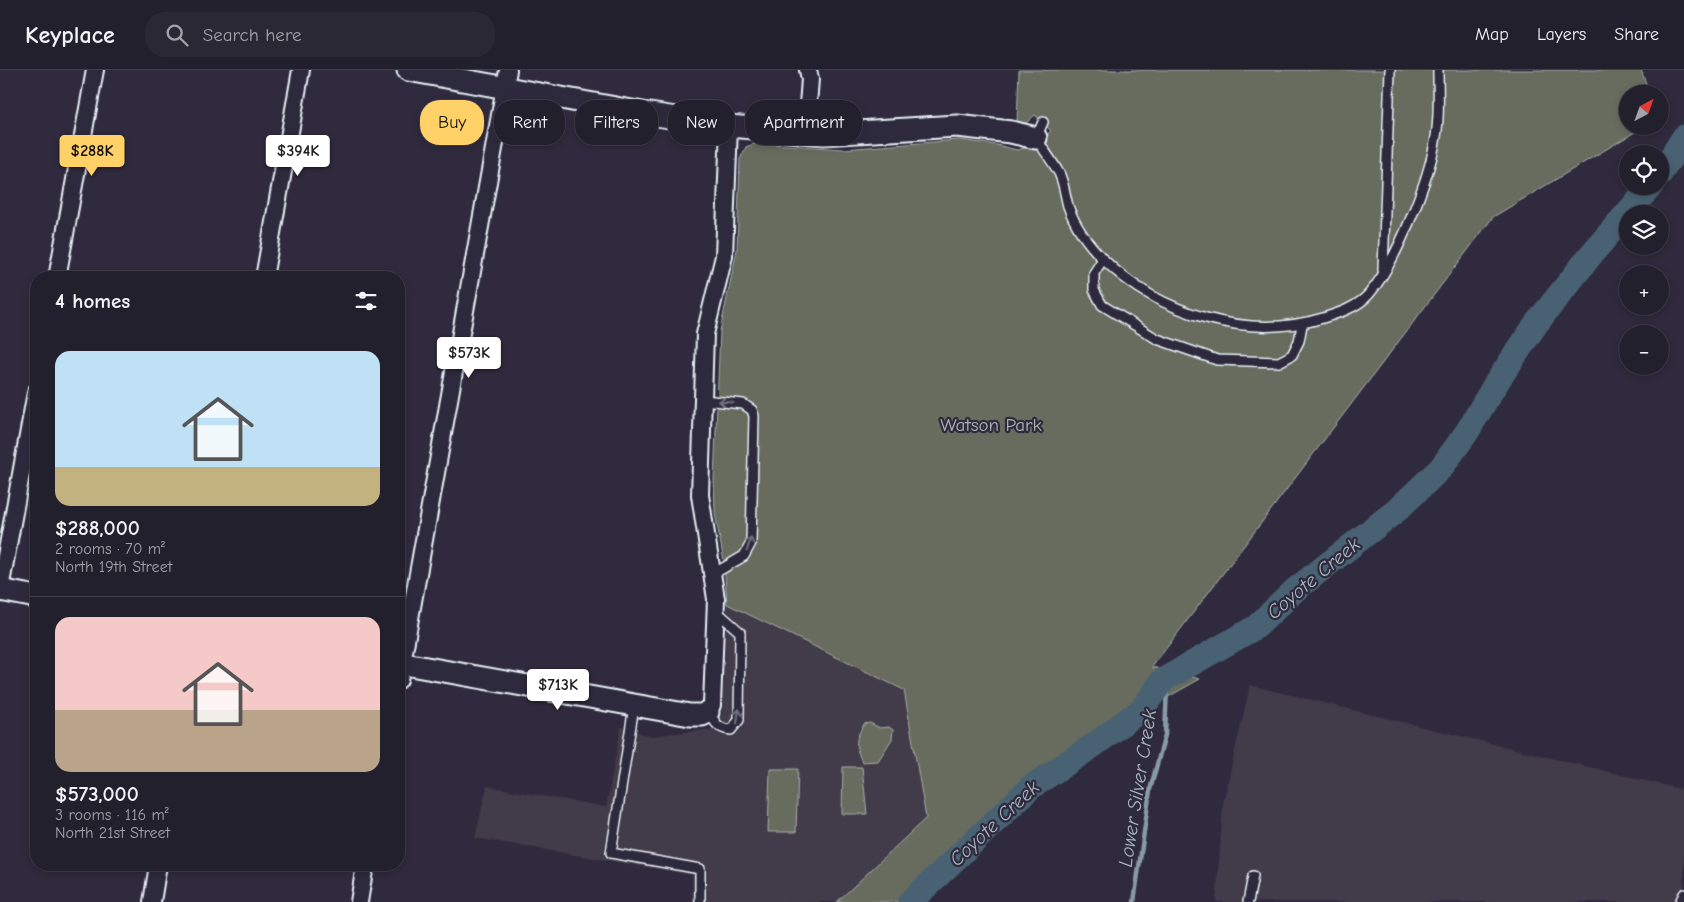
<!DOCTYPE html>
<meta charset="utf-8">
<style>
body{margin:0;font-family:"Comic Neue",sans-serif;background:#2b2836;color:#f1f3f6;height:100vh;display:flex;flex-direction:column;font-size:19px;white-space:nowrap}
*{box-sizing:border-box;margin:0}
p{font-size:16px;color:#a3a3aa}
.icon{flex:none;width:28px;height:28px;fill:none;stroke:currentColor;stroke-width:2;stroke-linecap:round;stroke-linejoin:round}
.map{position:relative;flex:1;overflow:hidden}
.sheet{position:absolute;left:30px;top:201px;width:375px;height:600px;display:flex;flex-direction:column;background:#23202e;border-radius:20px;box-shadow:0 2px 8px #0003,0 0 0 1px #403e4a}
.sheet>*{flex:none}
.banner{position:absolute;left:420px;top:30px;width:475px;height:45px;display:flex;gap:10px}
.needle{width:32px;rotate:41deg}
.fabs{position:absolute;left:1619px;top:15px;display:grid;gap:10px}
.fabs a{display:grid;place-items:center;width:50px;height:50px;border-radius:50%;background:#23202e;box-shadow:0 2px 8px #0003,0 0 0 1px #403e4a;font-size:25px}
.price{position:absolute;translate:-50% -42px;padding:0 11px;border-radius:5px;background:#fff;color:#222;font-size:16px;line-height:32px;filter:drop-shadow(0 1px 2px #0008)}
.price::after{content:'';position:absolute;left:50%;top:30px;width:15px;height:11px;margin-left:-8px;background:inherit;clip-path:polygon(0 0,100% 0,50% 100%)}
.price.selected{background:#ffd166;color:#111}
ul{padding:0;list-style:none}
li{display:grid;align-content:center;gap:10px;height:265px;padding:0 25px}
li+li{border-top:1px solid #403e4a}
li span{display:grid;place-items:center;height:155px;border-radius:15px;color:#555}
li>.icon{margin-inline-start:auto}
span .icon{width:90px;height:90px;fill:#fffc;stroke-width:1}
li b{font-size:21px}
h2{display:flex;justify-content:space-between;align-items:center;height:60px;padding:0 25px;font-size:21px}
.pill{padding:0 18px;border-radius:20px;background:#23202e;box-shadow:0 2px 8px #0003,0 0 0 1px #403e4a;font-size:18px;line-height:45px}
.pill.selected{background:#ffd166;color:#111}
header{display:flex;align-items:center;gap:30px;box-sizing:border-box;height:70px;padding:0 25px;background:#23202e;border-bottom:1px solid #403e4a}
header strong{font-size:24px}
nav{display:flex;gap:28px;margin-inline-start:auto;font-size:18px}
.search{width:350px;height:45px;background:#2b2836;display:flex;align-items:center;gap:12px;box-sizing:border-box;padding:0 18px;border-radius:20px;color:#a3a3aa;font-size:19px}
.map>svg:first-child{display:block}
.built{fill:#433a48}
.green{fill:#676c5f;stroke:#a8aeac}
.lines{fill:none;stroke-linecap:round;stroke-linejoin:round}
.stream{stroke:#899ba8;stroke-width:4.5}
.river{stroke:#4a6273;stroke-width:25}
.service-casing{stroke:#e8f1f8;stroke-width:12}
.minor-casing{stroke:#e8f1f8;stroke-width:20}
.tertiary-casing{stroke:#e8f1f8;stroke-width:25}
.service{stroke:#2f2a3d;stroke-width:9}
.minor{stroke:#2f2a3d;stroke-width:16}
.tertiary{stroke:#2f2a3d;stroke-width:21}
.oneway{stroke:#70707e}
.labels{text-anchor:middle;stroke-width:4.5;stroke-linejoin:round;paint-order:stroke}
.park-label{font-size:19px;fill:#aeb5b3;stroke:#2f2a3d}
.water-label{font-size:20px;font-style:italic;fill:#a9b8c3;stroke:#2f2a3d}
</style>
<header>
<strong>Keyplace</strong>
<div class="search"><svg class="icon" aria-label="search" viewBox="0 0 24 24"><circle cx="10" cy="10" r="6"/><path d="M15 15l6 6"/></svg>Search here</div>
<nav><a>Map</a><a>Layers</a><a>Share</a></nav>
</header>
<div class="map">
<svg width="1684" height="832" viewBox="0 0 1684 832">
<rect width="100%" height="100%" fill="#2f2a3d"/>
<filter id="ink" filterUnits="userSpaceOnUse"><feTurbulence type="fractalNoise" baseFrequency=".02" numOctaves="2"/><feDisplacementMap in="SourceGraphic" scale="10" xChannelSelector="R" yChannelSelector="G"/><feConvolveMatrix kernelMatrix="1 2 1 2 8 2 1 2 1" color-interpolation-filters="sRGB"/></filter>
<g filter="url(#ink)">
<!-- built -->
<g class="built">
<polygon points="727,534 904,620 926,748 837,832 692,832 692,805 475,768 487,716 606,737 621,657 650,666 713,659 722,643"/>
<polygon points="1250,615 1684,720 1684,832 1216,832 1223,733"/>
</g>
<!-- green -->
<g class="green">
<polygon points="1019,0 1641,0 1650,24 1628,24 1628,56 1645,56 1493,147 1152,597 1200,609 1136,645 987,761 916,832 837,832 926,748 904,620 727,534 724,492 715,443 714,409 720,261 737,180 740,89 746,77 756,73 843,79 959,70 997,75 1017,80 1033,76 1051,61 1035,45 1026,53 1017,53"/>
<path d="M870 653 880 658 889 657 893 660 892 669 878 691 862 692C854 674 855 670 864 654Z"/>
<polygon points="843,697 862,697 867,744 842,744"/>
<polygon points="770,699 798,699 796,762 768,762"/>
</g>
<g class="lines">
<!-- stream -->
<polyline class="stream" points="1134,832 1150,720 1165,665 1167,617 1163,610"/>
<!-- river -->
<g class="river">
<polyline points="1660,104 1684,67"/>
<polyline points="910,832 1031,717 1094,675 1142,639 1163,610 1256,557 1295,520 1397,440 1441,398 1467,362 1493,318 1536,254 1594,181 1651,116"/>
</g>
<!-- service casing -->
<g class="service-casing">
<g id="service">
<path d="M1043 52 1036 68C1044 80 1052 91 1059 103 1064 113 1065 125 1068 136 1075 156 1088 174 1103 189 1159 244 1247 271 1323 248 1339 243 1358 237 1369 224 1396 193 1428 112 1435 72 1440 49 1438 23 1438 0"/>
<polyline points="1103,189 1094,203 1094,220 1102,235 1157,269 1217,290 1279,292 1292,285 1299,271 1302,255"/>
<polyline points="1383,200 1390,0"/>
<polyline points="703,330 743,334 752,340 754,346 751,473 744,486 713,504"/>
<polyline points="634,636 611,783 700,799 700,832"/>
<path d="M709 642C715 653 718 659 731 660L739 650 740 562 715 540"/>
<polyline points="1248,832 1253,806"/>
<polyline points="1680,832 1684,824"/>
</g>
</g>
<!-- minor casing -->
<g class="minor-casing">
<g id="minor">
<polyline points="806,61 810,9 808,0"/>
<polyline points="57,208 95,0"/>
<polyline points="264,208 301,0"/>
<polyline points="0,519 36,322"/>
<polyline points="399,610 508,0"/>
<polyline points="708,642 712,635 716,529 700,425 705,264 724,186 729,56"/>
<polyline points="152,832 158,795"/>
<polyline points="359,832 365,795"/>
</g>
</g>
<!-- tertiary casing -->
<g class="tertiary-casing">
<g id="tertiary">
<polyline points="408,0 643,43 729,56 824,64 957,56 1011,62 1036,68"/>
<polyline points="0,520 36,527"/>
<polyline points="399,593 690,645 702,645 708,642"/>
</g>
</g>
<!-- service -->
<use href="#service" class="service"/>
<!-- minor -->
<use href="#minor" class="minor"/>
<!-- tertiary -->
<use href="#tertiary" class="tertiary"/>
</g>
<!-- one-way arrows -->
<defs><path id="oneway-shaft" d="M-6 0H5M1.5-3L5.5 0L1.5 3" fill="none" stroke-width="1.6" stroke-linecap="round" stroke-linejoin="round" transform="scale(1.25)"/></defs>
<g class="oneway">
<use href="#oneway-shaft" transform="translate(726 332) rotate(-174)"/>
<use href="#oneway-shaft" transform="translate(749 474) rotate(-73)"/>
<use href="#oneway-shaft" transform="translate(738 646) rotate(-82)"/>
</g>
</g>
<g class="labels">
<!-- park labels -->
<g class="park-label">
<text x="991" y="361">Watson Park</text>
</g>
<!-- water labels -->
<g class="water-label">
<text transform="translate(1313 508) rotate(-40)" y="7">Coyote Creek</text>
<text transform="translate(1137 718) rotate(-81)" y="7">Lower Silver Creek</text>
<text transform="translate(994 753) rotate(-43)" y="7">Coyote Creek</text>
</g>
</g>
</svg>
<div class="fabs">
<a><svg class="needle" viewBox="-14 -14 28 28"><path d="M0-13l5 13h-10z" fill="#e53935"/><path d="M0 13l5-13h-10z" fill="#a3a3aa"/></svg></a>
<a><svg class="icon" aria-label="locate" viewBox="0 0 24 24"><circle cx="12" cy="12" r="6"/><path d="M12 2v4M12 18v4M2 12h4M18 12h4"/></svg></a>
<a><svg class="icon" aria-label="layers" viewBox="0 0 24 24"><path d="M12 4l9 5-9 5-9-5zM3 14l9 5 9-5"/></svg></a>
<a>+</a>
<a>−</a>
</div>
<b class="price selected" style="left:92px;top:107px">$288K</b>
<b class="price" style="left:298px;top:107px">$394K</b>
<b class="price" style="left:469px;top:309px">$573K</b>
<b class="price" style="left:558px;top:641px">$713K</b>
<div class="banner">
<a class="pill selected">Buy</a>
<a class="pill">Rent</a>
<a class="pill">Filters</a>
<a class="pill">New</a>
<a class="pill">Apartment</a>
</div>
<section class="sheet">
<h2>4 homes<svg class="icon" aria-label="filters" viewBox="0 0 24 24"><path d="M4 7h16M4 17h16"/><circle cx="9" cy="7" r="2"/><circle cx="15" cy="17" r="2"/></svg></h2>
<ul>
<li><span style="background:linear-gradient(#bfe0f5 75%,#c2b280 0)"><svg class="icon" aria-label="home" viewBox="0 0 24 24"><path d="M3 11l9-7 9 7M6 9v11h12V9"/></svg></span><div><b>$288,000</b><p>2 rooms · 70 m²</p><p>North 19th Street</p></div></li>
<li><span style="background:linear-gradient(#f6c9c9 60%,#b9a48a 0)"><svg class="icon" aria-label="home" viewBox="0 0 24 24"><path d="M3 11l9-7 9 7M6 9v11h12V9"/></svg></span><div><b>$573,000</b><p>3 rooms · 116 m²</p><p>North 21st Street</p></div></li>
</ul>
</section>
</div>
